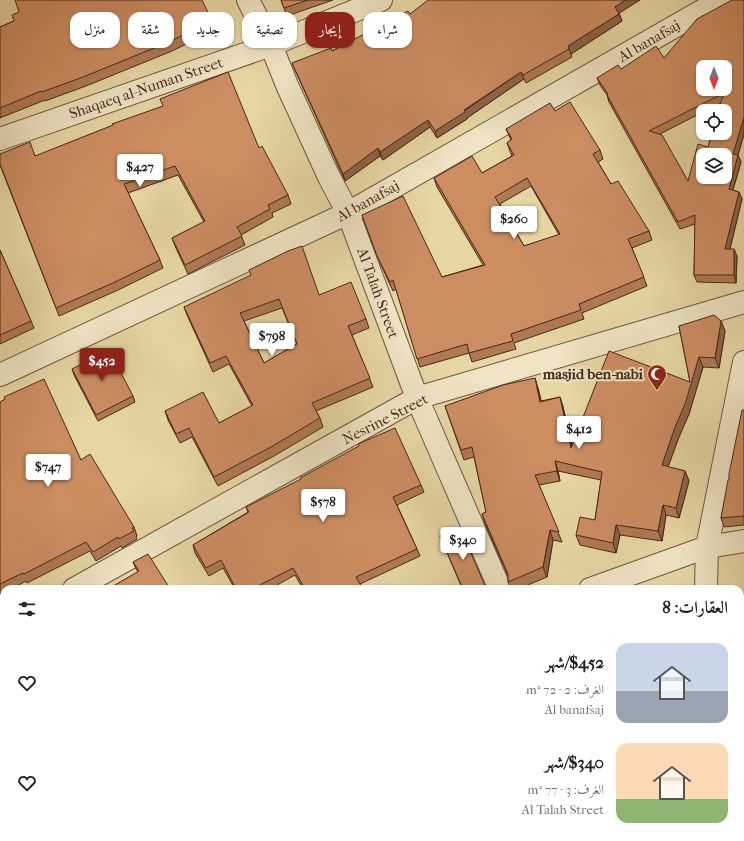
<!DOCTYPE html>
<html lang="ar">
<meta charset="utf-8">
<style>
body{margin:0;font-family:"IM FELL French Canon",Amiri,serif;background:#f2f2f2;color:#202124;direction:rtl;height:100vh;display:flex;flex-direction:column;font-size:15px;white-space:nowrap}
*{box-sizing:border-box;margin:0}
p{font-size:13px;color:#757577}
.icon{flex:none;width:22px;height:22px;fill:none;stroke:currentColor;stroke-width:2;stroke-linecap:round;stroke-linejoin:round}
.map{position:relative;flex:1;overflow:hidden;direction:ltr}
.details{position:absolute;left:0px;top:585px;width:744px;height:256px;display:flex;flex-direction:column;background:#fff;border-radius:12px 12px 0 0;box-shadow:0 1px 3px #0004;direction:rtl}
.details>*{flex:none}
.banner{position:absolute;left:12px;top:12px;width:400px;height:36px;direction:rtl;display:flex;gap:8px}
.needle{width:26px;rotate:180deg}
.fabs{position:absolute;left:696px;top:60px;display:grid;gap:8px}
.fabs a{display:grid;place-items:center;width:36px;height:36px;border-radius:8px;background:#fff;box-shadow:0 1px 3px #0004;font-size:20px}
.price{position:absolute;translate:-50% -34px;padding:0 9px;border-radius:4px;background:#fff;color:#222;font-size:13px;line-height:26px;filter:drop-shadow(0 1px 2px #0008)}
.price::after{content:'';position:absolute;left:50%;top:24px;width:12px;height:9px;margin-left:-6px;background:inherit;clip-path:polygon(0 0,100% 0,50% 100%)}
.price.current{background:#8f2418;color:#fff}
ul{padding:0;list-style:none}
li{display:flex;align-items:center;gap:12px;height:100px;padding:0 16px}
li span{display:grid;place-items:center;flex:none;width:112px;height:80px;border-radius:12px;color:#555}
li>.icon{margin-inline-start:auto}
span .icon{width:48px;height:48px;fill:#fffc;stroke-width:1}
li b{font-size:17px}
h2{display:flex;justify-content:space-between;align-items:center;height:48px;padding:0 16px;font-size:17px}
.tag{padding:0 14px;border-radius:12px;background:#fff;box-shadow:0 1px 3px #0004;font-size:14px;line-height:36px}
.tag.current{background:#8f2418;color:#fff}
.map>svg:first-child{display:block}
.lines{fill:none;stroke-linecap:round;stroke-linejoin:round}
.street-casing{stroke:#6e543e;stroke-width:24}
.street{stroke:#efe4c4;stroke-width:22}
.wall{fill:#af7953;stroke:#46281c;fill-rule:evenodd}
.shaded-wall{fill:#8f6344;stroke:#46281c}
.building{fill:#cc8d61;stroke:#46281c;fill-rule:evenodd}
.labels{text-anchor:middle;stroke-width:4;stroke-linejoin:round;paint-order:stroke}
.street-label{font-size:15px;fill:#46281c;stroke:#efe4c4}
.poi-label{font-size:15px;font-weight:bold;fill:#46281c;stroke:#efe4c4;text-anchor:end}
</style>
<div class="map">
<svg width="744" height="841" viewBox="0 0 744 841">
<rect width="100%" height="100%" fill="#e6d6a4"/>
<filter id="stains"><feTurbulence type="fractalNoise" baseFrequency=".005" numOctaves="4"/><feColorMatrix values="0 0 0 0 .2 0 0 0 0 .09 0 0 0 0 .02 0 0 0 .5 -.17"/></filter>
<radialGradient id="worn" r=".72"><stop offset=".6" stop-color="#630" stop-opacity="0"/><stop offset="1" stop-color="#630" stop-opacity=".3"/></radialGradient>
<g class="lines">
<!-- street casing -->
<g class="street-casing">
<g id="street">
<polyline points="248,0 271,45 287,85 329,177 348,213 417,398 500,589"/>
<polyline points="0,139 271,45 381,0"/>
<polyline points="0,375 348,213 721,0"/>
<polyline points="74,589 417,398 744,302"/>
<polyline points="590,589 707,547 744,541"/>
<polyline points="706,589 707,547 744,362"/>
<polyline points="0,630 4,628"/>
<polyline points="740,758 744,757"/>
<polyline points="83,841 91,837"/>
<polyline points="511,841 511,837"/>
<polyline points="701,841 701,837"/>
</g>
</g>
<!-- street -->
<use href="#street" class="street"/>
</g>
<!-- wall -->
<g class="wall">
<polygon points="281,0 333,0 287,16"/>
<path d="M744 0V134L738 155 741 162 733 190 739 192 742 199 730 249 737 256 736 283 697 282 694 275 695 224 680 229 609 102 607 95 600 85 597 78 621 69 664 58ZM721 103 708 147 688 181 660 134 703 112V111H706Z"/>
<polygon points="19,12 212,21 215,30 172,51 86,86 45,101 45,100 0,118 0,27 14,21"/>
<polygon points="619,13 622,21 571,54 572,57 526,83 524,79 467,118 467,119 437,138 430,127 383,160 380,156 345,181 295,70 292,63 332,51 410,14"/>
<path d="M555 111 600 150 603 159 598 162 611 184 649 231 652 240 632 248 647 286 582 313 584 319 514 343 516 349 472 362 469 353 420 367 396 289 393 291 381 265 362 215 442 277 483 265 437 187 434 178 482 173 512 156 510 151 507 143 511 140 506 129ZM531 186 559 235 524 246 500 204Z"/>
<polygon points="259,148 288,195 291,204 272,213 273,217 241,235 245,245 188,274 175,246 172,238 204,222 178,175 128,193 160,260 163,268 116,291 59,316 0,165 35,156"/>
<polygon points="0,250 31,321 34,328 0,344"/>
<path d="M320 295 366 319 369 328 352 335 373 387 316 411 320 418 323 427 274 456 218 486 192 437 180 443 168 420 165 411 219 423 252 406 229 364 213 372 187 315 184 307ZM282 308 297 344 264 363 244 321Z"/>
<polygon points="721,321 725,331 719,368 703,367 689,414 679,437 668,467 685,471 689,481 679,518 666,515 662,541 620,535 616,553 580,545 576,535 595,520 601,480 558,471 560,481 539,485 562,542 553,540 547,577 518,589 511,589 508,582 508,576 485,524 482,514 486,512 474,457 464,460 445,406 538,388 541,401 560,397 563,407 572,446 690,382 679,326"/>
<polygon points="72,369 133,396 135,402 98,421 74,375"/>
<polygon points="0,402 81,460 134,527 137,536 136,537 137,539 122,548 121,546 96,561 90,551 27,583 26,581 11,589 4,589 4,592 0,594"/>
<polygon points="744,410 744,525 724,527 721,518"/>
<polygon points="421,485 424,492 397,505 417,549 420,556 360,584 363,589 303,589 295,575 270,589 235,589 223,568 209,576 195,553 193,545 248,512 246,507"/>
<polygon points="440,536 486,588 462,588"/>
<polygon points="133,562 170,589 138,572 136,569"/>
<polygon points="4,837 43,837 36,841 0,841"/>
<polygon points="49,837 68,837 62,841 51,841"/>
<polygon points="126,837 301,837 289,841 118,841"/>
<polygon points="302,837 334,837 325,841 304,841"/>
<polygon points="398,837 491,837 491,841 418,841 418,840 398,839"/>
</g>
<!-- shaded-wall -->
<g class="shaded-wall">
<polygon points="625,0 640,0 618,14 615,7"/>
<polygon points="619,14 622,21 571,54 568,46"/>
<polygon points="521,72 524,79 467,118 467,119 437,138 435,131"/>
<polygon points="744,117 744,134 736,161 733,154"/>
<polygon points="428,120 430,127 383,160 380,152"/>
<polygon points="378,148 380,156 345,181 343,174"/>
<polygon points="738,155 741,162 731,196 729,189"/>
<polygon points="739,192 742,199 728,256 725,249"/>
<polygon points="734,249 737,256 736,283 734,275"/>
<polygon points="721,321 725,331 719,368 715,358"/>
<polygon points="699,357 703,367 689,414 679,437 665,475 662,465"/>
<polygon points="535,378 538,388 544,412 540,402"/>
<polygon points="560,397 563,407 575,458 571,448"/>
<polygon points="555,461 558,471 560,481 557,471"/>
<polygon points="685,471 689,481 679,518 676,508"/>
<polygon points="663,505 666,515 662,541 658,531"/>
<polygon points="616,525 620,535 616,553 613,543"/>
<polygon points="550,530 553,540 547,577 543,567"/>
<polygon points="56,837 68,837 62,841 53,841 52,839"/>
<polygon points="461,837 463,837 464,841 461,841"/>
<polygon points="489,837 491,837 491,841 490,841"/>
<rect x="644" y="837" width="3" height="4"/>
</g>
<!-- building -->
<g class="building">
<polygon points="15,0 202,0 212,21 169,42 83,77 42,92 41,91 0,108 0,27 14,21 12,15 19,12"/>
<polygon points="281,0 308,0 284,8"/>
<polygon points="428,0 625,0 615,7 619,14 568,46 569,49 523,75 521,72 464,110 465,112 435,131 428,120 380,152 378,148 343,174 292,63 331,48 332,51 408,11 410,14"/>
<path d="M732 0H744V117L733 154 738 155 729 189 739 192 725 249H734V275H694L695 215 678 222 607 95 608 94 597 78 618 65 621 69 656 46 664 58 697 19ZM703 67H725V89H703ZM724 93 718 111H725V133H712L708 147 698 144 688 181 662 135 649 131ZM703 155H725V177H703Z"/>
<polygon points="228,72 259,148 262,146 288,195 268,205 270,209 237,227 242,236 185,265 172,238 205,221 175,166 124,184 160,260 113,283 56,308 0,164 0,154 30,142 35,156 113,125 112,124 163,106 160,99"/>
<path d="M570 102 600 150 593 154 611 184 618 181 649 231 628 239 644 277 579 304 581 310 511 334 513 341 469 353 467 344 417 359 393 280 390 282 377 256 362 215 403 196 442 277 485 265 434 178 472 156 482 173 514 155 507 143 512 139 506 129 550 103 555 111ZM527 178 560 234 524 246 495 197Z"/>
<path d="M302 246 319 295 351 282 366 319 348 326 370 378 312 403 320 418 271 447 214 477 189 428 176 434 165 411 203 392 219 423 253 405 226 356 210 363 184 307 251 275 249 270 288 251ZM279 299 297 344 264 363 240 313Z"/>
<polygon points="0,250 31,321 0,335"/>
<polygon points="714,315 721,321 715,358 699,357 685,404 675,427 662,465 685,471 676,508 663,505 658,531 616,525 613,543 576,535 580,517 595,520 602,472 555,461 557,471 535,475 559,532 550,530 543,567 508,582 508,574 482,514 486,512 472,447 461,450 445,406 503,385 535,378 540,402 560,397 571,448 609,351 690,382 679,326"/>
<polygon points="109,350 133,396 96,415 72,369"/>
<polygon points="44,379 81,460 90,454 134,527 132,528 134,531 119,539 118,537 93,552 86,542 24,574 23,573 0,584 0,402 5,399 4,397"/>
<polygon points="742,410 744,410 744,516 721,518 728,480 729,480 729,474"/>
<polygon points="395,428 421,485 393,497 417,549 356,577 363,589 305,589 293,568 252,589 236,589 221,560 206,568 193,545 249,512 246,507 301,479 300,478 359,446 358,444"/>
<polygon points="460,528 486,588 487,589 460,589 462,587 440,536"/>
<polygon points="148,554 169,587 166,589 108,589 139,571 133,562"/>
<polygon points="0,650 1,652 4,651 4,837 28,837 21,841 0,841"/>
<polygon points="51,837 56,837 52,839"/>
<polygon points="126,837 275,837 263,841 118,841"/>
<polygon points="303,837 313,837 305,841"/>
<rect x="418" y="837" width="43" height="4"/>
<rect x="588" y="837" width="56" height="4"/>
</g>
<!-- icons -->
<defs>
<g id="mosque-pin" transform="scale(1)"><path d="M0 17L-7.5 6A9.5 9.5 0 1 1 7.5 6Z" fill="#8f2418" stroke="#efe4c4"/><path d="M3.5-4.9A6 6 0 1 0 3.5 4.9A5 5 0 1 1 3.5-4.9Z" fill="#fff"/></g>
</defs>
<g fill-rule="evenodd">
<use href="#mosque-pin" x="657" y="374"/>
</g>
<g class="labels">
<!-- street labels -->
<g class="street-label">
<text transform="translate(649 41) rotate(-30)" y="5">Al banafsaj</text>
<text transform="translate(146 88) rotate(-19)" y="5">Shaqaeq al-Numan Street</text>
<text transform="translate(368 201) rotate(-29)" y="5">Al banafsaj</text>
<text transform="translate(378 293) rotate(70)" y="5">Al Talah Street</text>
<text transform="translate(385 419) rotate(-27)" y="5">Nesrine Street</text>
</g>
<!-- poi labels -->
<g class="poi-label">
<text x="643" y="379">masjid ben-nabi</text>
</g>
</g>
<rect width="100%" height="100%" filter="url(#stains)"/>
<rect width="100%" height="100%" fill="url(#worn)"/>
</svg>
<div class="fabs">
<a><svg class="needle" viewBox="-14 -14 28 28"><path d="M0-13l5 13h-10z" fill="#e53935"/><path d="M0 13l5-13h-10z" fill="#757577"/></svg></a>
<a><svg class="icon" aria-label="locate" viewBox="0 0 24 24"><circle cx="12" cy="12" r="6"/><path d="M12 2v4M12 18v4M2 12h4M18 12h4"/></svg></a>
<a><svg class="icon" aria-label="layers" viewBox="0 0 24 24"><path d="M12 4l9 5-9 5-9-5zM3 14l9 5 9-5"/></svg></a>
</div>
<b class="price" style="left:140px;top:188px">$427</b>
<b class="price" style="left:514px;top:240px">$260</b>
<b class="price" style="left:272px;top:357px">$798</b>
<b class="price current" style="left:102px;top:382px">$452</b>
<b class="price" style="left:579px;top:450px">$412</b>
<b class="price" style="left:48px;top:488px">$747</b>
<b class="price" style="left:323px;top:523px">$578</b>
<b class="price" style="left:463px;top:561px">$340</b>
<div class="banner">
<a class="tag">شراء</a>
<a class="tag current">إيجار</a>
<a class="tag">تصفية</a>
<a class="tag">جديد</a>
<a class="tag">شقة</a>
<a class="tag">منزل</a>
</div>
<section class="details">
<h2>العقارات: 8<svg class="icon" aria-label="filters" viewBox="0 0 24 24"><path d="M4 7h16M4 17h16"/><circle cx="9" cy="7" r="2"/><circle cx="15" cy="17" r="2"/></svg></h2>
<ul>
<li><span style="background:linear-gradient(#c9d6e8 60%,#9aa5b1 0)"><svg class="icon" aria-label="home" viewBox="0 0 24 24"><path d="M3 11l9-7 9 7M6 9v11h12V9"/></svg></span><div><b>$452/شهر</b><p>الغرف: 2 · 72 m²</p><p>Al banafsaj</p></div><svg class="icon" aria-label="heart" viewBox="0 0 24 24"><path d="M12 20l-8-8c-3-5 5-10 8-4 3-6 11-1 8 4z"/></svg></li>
<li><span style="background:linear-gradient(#ffd9b3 70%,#8fb573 0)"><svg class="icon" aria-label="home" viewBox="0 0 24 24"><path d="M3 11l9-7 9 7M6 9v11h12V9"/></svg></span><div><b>$340/شهر</b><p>الغرف: 3 · 77 m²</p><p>Al Talah Street</p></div><svg class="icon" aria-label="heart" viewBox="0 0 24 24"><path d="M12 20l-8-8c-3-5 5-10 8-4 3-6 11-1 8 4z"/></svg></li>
</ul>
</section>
</div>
